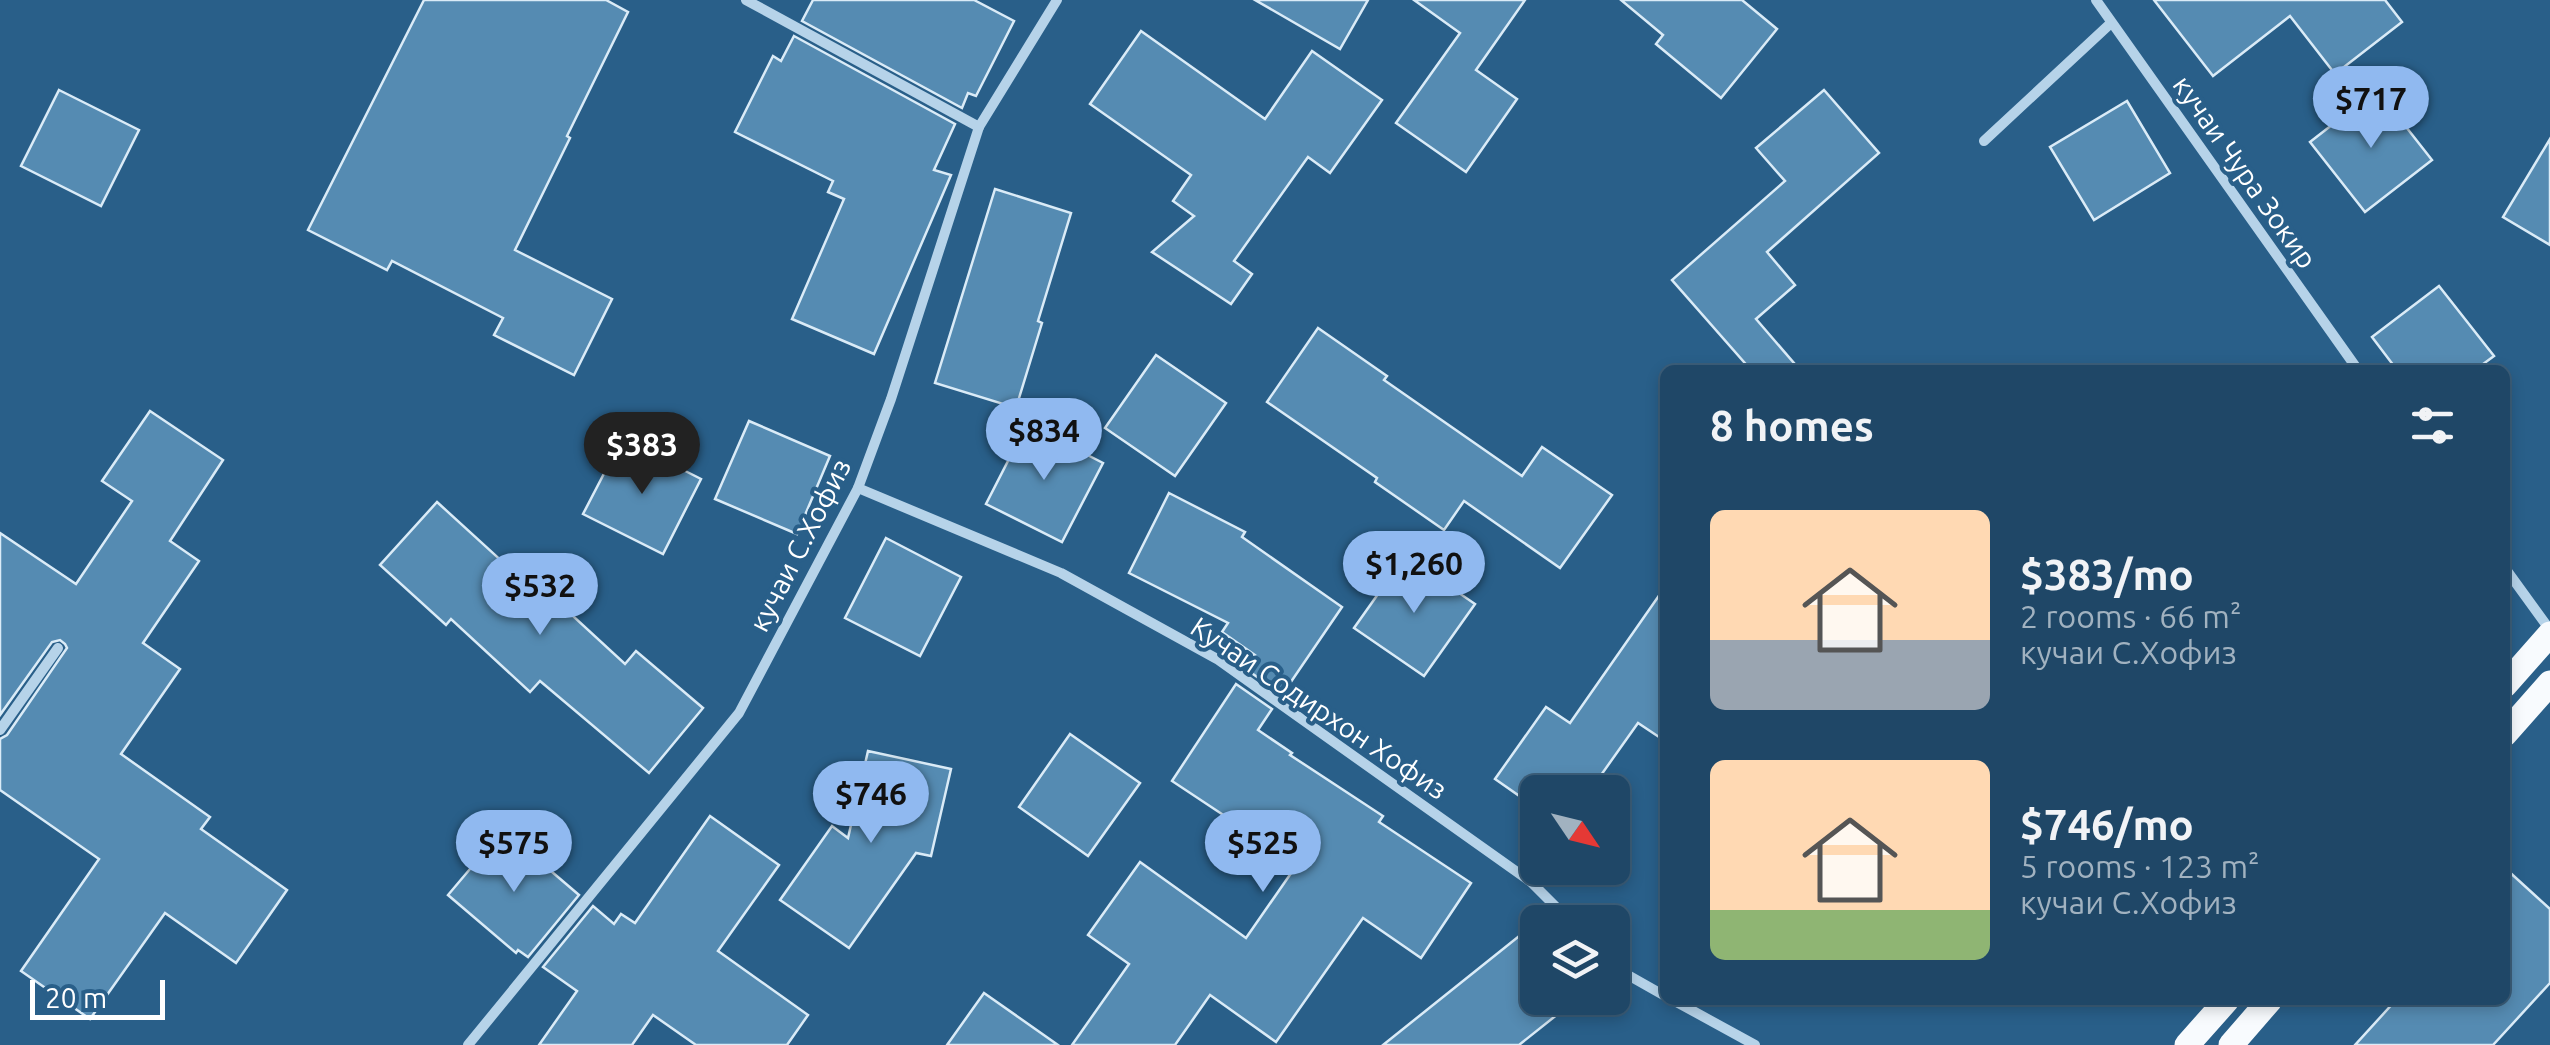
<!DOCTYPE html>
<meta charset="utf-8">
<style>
body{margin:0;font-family:Ubuntu,sans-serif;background:#274e6d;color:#f1f3f6;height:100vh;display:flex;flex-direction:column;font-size:38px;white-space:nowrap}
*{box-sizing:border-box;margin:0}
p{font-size:32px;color:#a1b2c0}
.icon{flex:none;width:55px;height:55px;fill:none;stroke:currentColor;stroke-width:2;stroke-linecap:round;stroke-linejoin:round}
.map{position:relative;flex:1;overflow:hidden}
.side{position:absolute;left:1660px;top:365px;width:850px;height:640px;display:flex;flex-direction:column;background:#1f4767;border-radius:15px;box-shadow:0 5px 15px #0003,0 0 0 2px #3c5f7b}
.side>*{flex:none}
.needle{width:65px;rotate:125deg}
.fabs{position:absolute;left:1520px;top:775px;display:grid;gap:20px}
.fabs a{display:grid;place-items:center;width:110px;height:110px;border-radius:15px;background:#1f4767;box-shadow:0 5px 15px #0003,0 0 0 2px #3c5f7b;font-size:50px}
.scale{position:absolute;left:30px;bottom:25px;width:135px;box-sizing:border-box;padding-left:10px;border:5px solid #fff;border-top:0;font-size:28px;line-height:35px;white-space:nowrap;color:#fff;-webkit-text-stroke:8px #295f89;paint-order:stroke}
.price{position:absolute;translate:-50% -85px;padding:0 22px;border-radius:35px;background:#90b9f0;color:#111;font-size:32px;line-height:65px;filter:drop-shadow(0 2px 5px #0008)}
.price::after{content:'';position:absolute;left:50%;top:60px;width:30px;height:22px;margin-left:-15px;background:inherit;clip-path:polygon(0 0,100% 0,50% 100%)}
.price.on{background:#222;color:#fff}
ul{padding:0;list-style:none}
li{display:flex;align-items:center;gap:30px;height:250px;padding:0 50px}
li span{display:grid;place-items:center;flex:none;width:280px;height:200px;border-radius:15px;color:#555}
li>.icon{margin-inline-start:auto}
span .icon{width:120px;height:120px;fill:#fffc;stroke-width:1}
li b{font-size:42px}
h2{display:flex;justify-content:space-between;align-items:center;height:120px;padding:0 50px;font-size:42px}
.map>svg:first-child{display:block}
.building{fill:#558bb2;stroke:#daebf7;stroke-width:2.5}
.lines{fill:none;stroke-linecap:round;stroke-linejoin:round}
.street{stroke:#b6d3e9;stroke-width:10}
.primary{stroke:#f8fbfe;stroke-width:25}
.labels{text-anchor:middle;stroke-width:8;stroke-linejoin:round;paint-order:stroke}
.street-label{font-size:28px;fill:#fff;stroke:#295f89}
</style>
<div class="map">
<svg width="2550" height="1045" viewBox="0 0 2550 1045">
<rect width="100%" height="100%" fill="#295f89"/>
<!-- building -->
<g class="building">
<polygon points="424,0 606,0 628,12 567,136 570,138 515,250 612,299 574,375 494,335 503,318 392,261 387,270 308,230"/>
<polygon points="813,0 974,0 1014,21 976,96 968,93 962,108 802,21"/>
<polygon points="1255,0 1368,0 1340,49"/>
<polygon points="1414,0 1525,0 1476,70 1517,99 1466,172 1396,123 1460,33"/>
<polygon points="1621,0 1742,0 1777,29 1721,98 1656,44 1663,35"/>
<polygon points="2154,0 2385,0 2402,22 2335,74 2290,16 2213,76"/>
<polygon points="1141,31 1265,119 1312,51 1382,100 1330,173 1308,157 1234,261 1252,274 1231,304 1152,252 1194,216 1173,201 1191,175 1090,104"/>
<polygon points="794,36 955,124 934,170 951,175 874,354 792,319 844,199 828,192 833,181 735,132 773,56 781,61"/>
<polygon points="59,90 139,130 101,206 21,166"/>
<polygon points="1824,90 1879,153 1767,252 1795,285 1756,319 1800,370 1751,370 1672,280 1785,181 1756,148"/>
<polygon points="2377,90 2432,160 2365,212 2310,142"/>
<polygon points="2127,101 2170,173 2094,220 2050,147"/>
<polygon points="2550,139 2550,245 2503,217"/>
<polygon points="995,189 1071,213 1038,321 1042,323 1016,408 935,383"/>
<polygon points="2439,286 2494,356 2475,370 2397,370 2372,337"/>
<polygon points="1318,328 1387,376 1384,380 1522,476 1542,447 1612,495 1560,568 1464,501 1444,530 1375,482 1377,478 1267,402"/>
<polygon points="1156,355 1226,403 1175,476 1105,428"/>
<polygon points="150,411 223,460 170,541 199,561 143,643 180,669 121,754 210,817 201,829 287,890 236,963 165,913 90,1019 21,971 99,859 0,790 0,739 7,735 67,648 65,644 60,640 52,642 0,715 0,533 76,584 132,501 102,481"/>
<polygon points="749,421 830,456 797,534 715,499"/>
<polygon points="1027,424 1103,463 1062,542 986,504"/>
<polygon points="622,439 701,479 663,554 583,514"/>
<polygon points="1169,493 1245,532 1242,537 1342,607 1282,695 1246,669 1255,655 1222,632 1228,623 1129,573"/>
<polygon points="437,502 517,575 522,569 625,664 636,651 703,708 649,773 540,681 530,692 451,619 446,625 380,565"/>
<polygon points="886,538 961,577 920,656 845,618"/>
<polygon points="1405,556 1475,604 1424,676 1354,628"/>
<polygon points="1665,587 1665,741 1638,723 1589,792 1538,792 1538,809 1495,779 1546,707 1570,723"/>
<polygon points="1236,684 1272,709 1258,730 1292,753 1290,755 1383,816 1379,822 1471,883 1421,958 1363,918 1276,1042 1210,995 1175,1045 1072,1045 1129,964 1088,935 1140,862 1246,938 1296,866 1263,844 1264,842 1172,781"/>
<polygon points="1070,734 1140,783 1088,856 1019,807"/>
<polygon points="868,751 951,769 931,856 916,853 849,948 780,900 832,826 848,838"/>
<polygon points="710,816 779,865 718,951 808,1015 787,1045 696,1045 653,1015 632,1045 539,1045 577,991 543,967 593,906 614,924 621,914 635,923"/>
<polygon points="503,830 579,895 528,957 518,950 516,953 448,895"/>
<polygon points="2505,868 2550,909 2550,983 2493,1045 2355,1045 2396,1000 2505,1000"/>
<polygon points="1538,921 1538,998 1578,998 1519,1045 1383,1045"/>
<polygon points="984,993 1058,1045 947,1045"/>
</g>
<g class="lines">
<!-- street -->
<g class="street">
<polyline points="746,0 979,127"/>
<polyline points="2096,0 2358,370"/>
<polyline points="1984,141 2111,23"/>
<polyline points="858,488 1061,573 1217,659 1531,882 1571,922"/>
<polyline points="2505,568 2550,630"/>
<polyline points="0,730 58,648"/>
<polyline points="1612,966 1665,996"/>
<polyline points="1673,1000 1755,1045"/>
<polyline points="468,1045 739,713 858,488 891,399 979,127 1057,0"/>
</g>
<!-- primary -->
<g class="primary">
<polyline points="2505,685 2550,634"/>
<polyline points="2505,734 2550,683"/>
<polyline points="2187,1045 2227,1000"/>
<polyline points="2231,1045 2270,1000"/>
</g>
</g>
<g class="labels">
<!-- street labels -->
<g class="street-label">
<text transform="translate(2245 172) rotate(55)" y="10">кучаи Чура Зокир</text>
<text transform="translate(800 545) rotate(-63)" y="10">кучаи С.Хофиз</text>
<text transform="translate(1319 708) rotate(34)" y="10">Кучаи Содирхон Хофиз</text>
</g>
</g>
</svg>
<div class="fabs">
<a><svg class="needle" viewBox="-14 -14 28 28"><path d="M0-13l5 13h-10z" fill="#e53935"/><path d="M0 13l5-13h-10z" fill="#a1b2c0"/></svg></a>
<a><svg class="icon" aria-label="layers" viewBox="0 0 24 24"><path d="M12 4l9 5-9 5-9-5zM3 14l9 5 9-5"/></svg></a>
</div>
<div class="scale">20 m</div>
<b class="price" style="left:2371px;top:151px">$717</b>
<b class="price" style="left:1044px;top:483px">$834</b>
<b class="price on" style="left:642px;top:497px">$383</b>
<b class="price" style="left:1414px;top:616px">$1,260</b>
<b class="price" style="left:540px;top:638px">$532</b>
<b class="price" style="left:871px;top:846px">$746</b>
<b class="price" style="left:514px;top:895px">$575</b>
<b class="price" style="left:1263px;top:895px">$525</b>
<section class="side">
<h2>8 homes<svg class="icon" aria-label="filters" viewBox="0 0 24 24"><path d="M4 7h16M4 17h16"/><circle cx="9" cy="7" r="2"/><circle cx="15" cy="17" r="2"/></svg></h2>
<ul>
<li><span style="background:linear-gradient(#ffd9b3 65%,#9aa5b1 0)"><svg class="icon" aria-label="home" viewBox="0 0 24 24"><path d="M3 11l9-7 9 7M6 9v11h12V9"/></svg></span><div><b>$383/mo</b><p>2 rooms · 66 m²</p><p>кучаи С.Хофиз</p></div></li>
<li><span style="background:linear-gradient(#ffd9b3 75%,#8fb573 0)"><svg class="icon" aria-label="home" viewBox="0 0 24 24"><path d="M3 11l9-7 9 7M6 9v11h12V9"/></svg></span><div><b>$746/mo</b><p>5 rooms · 123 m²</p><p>кучаи С.Хофиз</p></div></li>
</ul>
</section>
</div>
